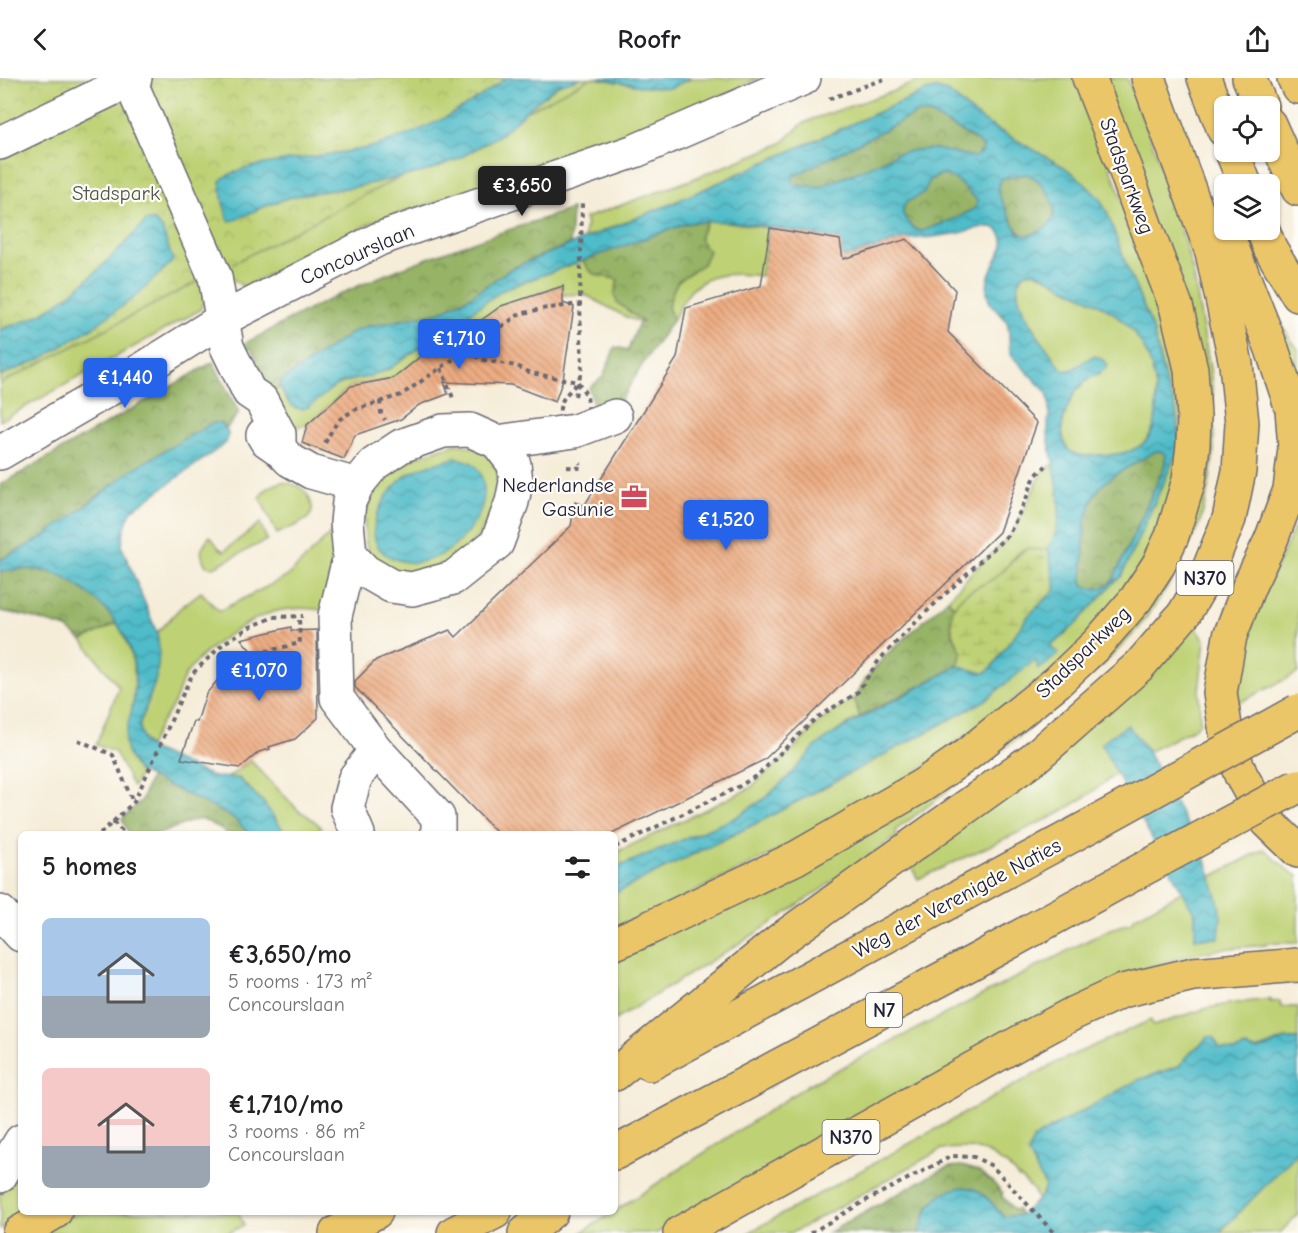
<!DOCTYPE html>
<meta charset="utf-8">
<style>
body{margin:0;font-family:"Comic Neue",sans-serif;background:#f6f6f6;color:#202124;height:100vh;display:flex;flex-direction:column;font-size:22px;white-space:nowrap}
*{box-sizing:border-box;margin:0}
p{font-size:20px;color:#757577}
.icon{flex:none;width:33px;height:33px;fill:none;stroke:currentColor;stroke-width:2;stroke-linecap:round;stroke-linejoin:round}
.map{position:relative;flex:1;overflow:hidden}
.drawer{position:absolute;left:18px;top:753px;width:600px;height:384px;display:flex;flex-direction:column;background:#fff;border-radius:9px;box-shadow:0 2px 4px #0004}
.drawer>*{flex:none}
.tools{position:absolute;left:1214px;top:18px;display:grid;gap:12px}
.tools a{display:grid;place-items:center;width:66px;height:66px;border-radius:9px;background:#fff;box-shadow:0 2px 4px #0004;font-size:30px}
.price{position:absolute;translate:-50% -51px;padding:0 14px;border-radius:6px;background:#2563eb;color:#fff;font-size:20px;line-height:39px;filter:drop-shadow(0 2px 3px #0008)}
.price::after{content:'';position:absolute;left:50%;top:36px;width:18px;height:14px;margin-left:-9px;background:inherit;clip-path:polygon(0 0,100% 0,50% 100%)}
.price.active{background:#222;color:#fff}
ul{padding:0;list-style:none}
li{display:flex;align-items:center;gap:18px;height:150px;padding:0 24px}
li span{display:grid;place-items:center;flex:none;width:168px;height:120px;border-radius:9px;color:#555}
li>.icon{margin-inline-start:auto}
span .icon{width:72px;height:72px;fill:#fffc;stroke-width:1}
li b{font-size:26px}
h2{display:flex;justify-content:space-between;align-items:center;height:72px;padding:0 24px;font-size:26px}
header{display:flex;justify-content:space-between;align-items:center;height:78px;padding:0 24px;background:#fff;font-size:27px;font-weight:800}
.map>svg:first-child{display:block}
.grass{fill:#bed174;stroke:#707a58;stroke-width:1.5}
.forest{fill:url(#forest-crowns);stroke:#5c6a50;stroke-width:1.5}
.wetland{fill:url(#wetland-marsh);stroke:#707a58;stroke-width:1.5}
.park{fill:url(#park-crowns);stroke:#707a58;stroke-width:1.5}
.water{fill:url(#water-waves);stroke:#386f82;stroke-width:1.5;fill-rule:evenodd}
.building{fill:url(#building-back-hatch)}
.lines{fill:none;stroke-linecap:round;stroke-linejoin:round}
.minor-casing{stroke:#6c6972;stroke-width:36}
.major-casing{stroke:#6c6972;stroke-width:36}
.highway-casing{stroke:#6c6972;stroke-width:36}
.path{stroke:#6c6972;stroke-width:4;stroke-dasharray:4.5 4.5;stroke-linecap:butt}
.minor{stroke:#fff;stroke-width:33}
.major{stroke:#ebc669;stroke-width:33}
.highway{stroke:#ebc669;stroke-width:33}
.highway-bridge-casing{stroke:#6c6972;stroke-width:36;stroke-linecap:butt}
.highway-bridge{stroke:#ebc669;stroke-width:33}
.labels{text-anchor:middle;stroke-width:4.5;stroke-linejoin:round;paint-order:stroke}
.shield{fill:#fdfcf7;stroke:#646373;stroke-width:1.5}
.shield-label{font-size:20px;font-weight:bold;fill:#22223b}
.street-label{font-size:21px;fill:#22223b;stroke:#fdfcf7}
.park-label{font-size:21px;fill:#51574c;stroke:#fdfcf7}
.poi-label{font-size:21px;fill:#22223b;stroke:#fdfcf7;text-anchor:end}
</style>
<header><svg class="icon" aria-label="back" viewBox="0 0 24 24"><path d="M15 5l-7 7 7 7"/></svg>Roofr<svg class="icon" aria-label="share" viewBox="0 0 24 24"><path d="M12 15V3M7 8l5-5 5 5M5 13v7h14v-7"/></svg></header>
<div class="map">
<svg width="1298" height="1155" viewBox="0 0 1298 1155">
<defs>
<pattern id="forest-crowns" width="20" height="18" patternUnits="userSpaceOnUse" patternTransform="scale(1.5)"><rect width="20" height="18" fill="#96b366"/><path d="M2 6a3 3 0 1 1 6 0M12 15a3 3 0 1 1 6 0" fill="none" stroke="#7a9155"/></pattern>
<pattern id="wetland-marsh" width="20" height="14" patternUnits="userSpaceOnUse" patternTransform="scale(1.5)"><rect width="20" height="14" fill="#bed174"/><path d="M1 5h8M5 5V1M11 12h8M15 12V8" fill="none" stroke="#a3b365"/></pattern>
<pattern id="park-crowns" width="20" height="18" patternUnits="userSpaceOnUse" patternTransform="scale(1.5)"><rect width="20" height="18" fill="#bed174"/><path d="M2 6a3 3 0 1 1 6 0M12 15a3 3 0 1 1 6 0" fill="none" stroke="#a3b365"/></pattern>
<pattern id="water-waves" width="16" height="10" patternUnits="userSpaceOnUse" patternTransform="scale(1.5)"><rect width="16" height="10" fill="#4fbcc9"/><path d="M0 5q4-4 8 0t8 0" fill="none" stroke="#4198a4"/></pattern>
<pattern id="building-back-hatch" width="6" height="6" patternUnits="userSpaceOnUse" patternTransform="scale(1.5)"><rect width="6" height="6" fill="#eead83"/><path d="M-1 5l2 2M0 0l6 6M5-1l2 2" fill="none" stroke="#c08c6c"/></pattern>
</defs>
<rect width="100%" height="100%" fill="#fdfcf7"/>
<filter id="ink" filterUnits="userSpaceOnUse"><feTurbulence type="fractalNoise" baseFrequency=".0167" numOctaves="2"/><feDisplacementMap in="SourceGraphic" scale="12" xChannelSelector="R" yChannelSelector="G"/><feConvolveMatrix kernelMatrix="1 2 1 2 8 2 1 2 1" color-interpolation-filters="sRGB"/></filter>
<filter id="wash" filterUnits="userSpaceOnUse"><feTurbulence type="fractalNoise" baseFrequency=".008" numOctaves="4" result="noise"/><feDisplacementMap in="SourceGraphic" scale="24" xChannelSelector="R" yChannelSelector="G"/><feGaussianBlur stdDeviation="1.35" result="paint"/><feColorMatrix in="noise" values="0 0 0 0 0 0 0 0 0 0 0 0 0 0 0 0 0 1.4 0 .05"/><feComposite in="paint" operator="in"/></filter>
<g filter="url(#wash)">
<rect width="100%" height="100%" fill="#f6edd9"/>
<!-- grass -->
<g class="grass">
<polygon points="581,0 596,0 646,9 689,2 691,0 759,0 711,24 627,60 450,120 377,142 244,209 229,199 210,145 355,109 424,94 458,81 500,57 527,32"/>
<polygon points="925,0 1078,0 1179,278 1181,388 1148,487 1081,572 872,727 615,853 615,815 763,742 984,623 1035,581 1037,585 1049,569 1074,548 1115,503 1121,499 1180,368 1175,327 1166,307 1153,251 1129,194 1064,89 990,47 973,35 949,15 936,11 926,13 666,128 585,160 585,151 587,148 585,140 688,103 768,71 782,65 802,46 813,41 894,13"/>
<polygon points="1100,0 1127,0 1131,9 1155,72 1174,126 1193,194 1210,291 1213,320 1214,374 1208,414 1200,444 1180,487 1164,514 1139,550 1106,584 1024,656 896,752 897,758 819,813 756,855 615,942 615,877 1082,600 1204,365"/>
<polygon points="173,125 204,211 205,221 200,232 0,343 0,298"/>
<path d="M707 143H722L769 150 761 198C737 195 708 193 690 214 683 222 678 233 673 242L668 229 673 213 678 203 704 185 700 157Z"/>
<path d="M583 182C594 203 599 195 619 202L614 218 618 225 646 246 628 240 584 216 563 217 562 207 501 229 462 256 444 259 395 300 351 308 307 347 287 350 270 315 280 309C284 317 288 328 298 330 311 333 319 317 330 311 342 303 357 302 371 298 377 296 383 294 389 291L503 212Z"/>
<path d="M1034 193C1050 201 1066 210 1082 218 1093 223 1105 228 1114 236 1136 252 1149 274 1154 300 1157 311 1157 320 1156 332 1156 366 1133 377 1102 377 1092 377 1078 380 1070 373 1063 367 1061 352 1063 343 1067 329 1075 309 1088 301 1095 297 1103 295 1107 288L1106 286 1094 278 1074 291 1064 293 1061 290C1049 273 1005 220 1021 199 1024 195 1029 194 1034 193Z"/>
<polygon points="1271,226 1289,259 1298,271 1298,303"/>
<path d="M456 366C466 368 478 369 486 376 517 400 486 453 465 474 450 488 434 490 414 494 411 495 404 497 401 497 395 496 378 486 371 483 358 447 364 415 396 392 401 388 406 384 411 381 426 375 441 371 456 366Z"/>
<path d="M1054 386C1058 405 1066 457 1047 470 1039 476 1029 466 1021 473 1012 479 1007 491 999 497 989 505 977 508 967 515 962 519 958 524 954 529L948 521 973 493 1003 465 1014 452 1043 392Z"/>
<path d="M282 404C289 405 295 406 301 410 309 416 317 432 308 440 300 447 286 451 277 456L260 420C264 410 273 407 282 404Z"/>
<path d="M1298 441V595L1238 625C1235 555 1273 503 1298 441Z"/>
<path d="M260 445 267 462 214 489 206 488C198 474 201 469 210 458L219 470 224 473Z"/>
<path d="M331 455 335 458 337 467 322 532C310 530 293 530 281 532 251 538 207 569 189 592 180 602 180 614 174 625 171 632 165 638 161 644 157 652 153 661 149 669 144 664 139 656 140 648 140 641 145 632 148 625 156 601 161 580 157 555L180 530 201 514 219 533 288 498Z"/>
<path d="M117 545C131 569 137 589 134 617 134 625 130 633 131 641 132 658 135 675 138 693L141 694 133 709 115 674 96 667 119 609 82 562Z"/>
<polygon points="1192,545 1205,562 1199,613 1200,645 1191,652 1148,674 1127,648 1102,666 1117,695 1084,720 1054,738 918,801 909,785"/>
<polygon points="854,620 860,639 839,652 764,721 735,740 615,790 615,775 750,710 791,674 818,645"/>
<path d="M251 683 299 733C308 737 315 743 322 750L310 756H286L263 724 239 700H227Z"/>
<polygon points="1264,771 1288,792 1298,798 1298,865 1266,865 1266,867 1221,871 1181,879 1134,895 841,1053 657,1155 581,1155 808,1007 1108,852 1132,844 1134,840 1183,813 1195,836 1195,860 1218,860 1221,838 1211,799"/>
<path d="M1270 921V924L1280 923 1281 929H1298V961C1293 961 1287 960 1283 962 1270 965 1260 976 1246 969L1234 973 1220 971 1213 959 1193 972 1179 988 1138 1002 1039 1057 1028 1075 1045 1108 1042 1118 1038 1121 1034 1116 1035 1114 1020 1099 1019 1100 1007 1087 988 1075 978 1071 965 1070 942 1071 792 1155H748L1055 985 1151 942 1153 948 1204 931 1228 926Z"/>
<polygon points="1298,1074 1298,1136 1280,1155 1219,1155"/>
<polygon points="21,1097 21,1134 31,1134 0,1151 0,1112"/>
<polygon points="78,1134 238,1134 244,1147 228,1155 41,1155"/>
</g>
<!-- forest -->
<g class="forest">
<polygon points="917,35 930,36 971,59 983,68 982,73 975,79 935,71 895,76 879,85 820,109 795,107 792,102 794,98"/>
<path d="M1026 96C1039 100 1043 107 1049 118 1051 122 1054 127 1055 131 1057 147 1038 155 1026 158L1018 154 998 115C997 108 999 105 1003 100Z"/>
<path d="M941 97 953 99 977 122 976 130 957 140 923 153C912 152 909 145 903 136L904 127 909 122 915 120 930 102Z"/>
<path d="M572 131 570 166 512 190 470 219 438 235 366 249 355 253 284 301 280 306V309L270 315 251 284 257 281 251 270 244 273 242 267C280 247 317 226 356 209 426 178 499 155 572 131Z"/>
<path d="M707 143C699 157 696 160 709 173L703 186 678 203 673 213 668 229 673 242 646 281 616 330 594 329 589 310 603 299 615 269 628 272 639 244 644 245 618 225 614 218 618 202C599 195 594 203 583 182L688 145Z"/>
<polygon points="213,284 239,335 227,350 221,345 116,404 55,451 38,462 0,482 0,407"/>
<path d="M1156 373H1161L1166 376 1164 390 1113 502C1105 511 1098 511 1087 510L1082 505 1085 445 1093 420 1100 409 1114 397Z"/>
<path d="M13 491C32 491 51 492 68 500 76 505 84 512 91 518 101 525 110 534 117 545L82 562 67 550 23 537 0 533V494Z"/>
<path d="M948 521 954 529C948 549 952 556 962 575L958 588 860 639 854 620 866 600 886 577Z"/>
<polygon points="151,698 223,734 236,742 249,756 226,756 222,751 202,741 192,743 159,756 129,756 122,741 141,723"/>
<path d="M961 1088C982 1092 989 1100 1003 1115L1001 1117 1015 1133 1017 1131 1021 1137 1004 1139C996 1130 987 1117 976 1112 961 1104 940 1115 930 1128 924 1135 922 1147 919 1155H828L935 1095 949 1089Z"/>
</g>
<!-- wetland -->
<path class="wetland" d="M1028 470 1041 472 1048 470 1056 511 1029 537 992 589 985 595C976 594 968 590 958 588L962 575C951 554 943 534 965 516 976 508 991 505 1001 495 1011 487 1016 475 1028 470Z"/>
<!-- park -->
<polygon class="park" points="0,0 591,0 0,306"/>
<!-- water -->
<g class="water">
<path d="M506 0H581L558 7 527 32 500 57 458 81 424 94 355 109 305 116 288 120 263 129 235 142 229 143 223 125 220 103C239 82 339 78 371 69 421 55 466 31 506 0Z"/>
<polygon points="596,0 691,0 671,10 646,9"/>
<path d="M936 11 949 15 973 35 990 47 1064 89 1079 100 1099 120 1107 134 1129 194 1153 251 1166 307 1175 327 1180 368 1121 499 1115 503 1074 548 1050 569 1057 574 1058 576 1040 591 1037 589V585L1035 582 984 623 763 742 615 815V790L735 740 764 721 785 702 816 668 839 652 958 588C968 590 976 594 985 595L992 589 1029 537 1056 511 1048 470C1065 445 1059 413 1053 384 1051 375 1049 366 1048 356 1047 342 1052 329 1047 315L1011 277C1007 266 1012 250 1005 241 997 230 989 230 987 215 986 202 991 191 997 180 999 176 1002 171 1003 167 1005 159 999 151 992 149 982 147 969 153 960 155 943 158 926 160 909 161L907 160 843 180 840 162C790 153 738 139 688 145L512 208 503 212 389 291C383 294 377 296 371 298 362 301 352 301 343 304 328 310 321 322 308 329 293 337 283 318 280 306L284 301 355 253 366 249 438 235 470 219 512 190 666 128 926 13ZM917 35 930 36 971 59 983 68 982 73 975 79 935 71 915 72 895 76 879 85 820 109 795 107 792 102 794 98ZM1026 96C1039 100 1043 107 1049 118 1051 122 1054 127 1054 131 1057 146 1038 155 1026 158L1018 154 998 115C997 108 999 105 1003 100ZM940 97C956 97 966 112 977 122L976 130 957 140 923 153C912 152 909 145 903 136 903 119 913 124 923 115 926 112 928 106 930 102ZM1034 193C1050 201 1066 210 1083 218 1093 223 1105 229 1114 236 1136 252 1149 274 1154 300 1157 311 1157 320 1156 332 1156 367 1133 377 1101 377 1092 377 1078 380 1070 373 1063 367 1061 352 1063 343 1067 329 1075 309 1089 301 1095 297 1103 295 1107 288 1105 283 1099 278 1093 278L1073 291 1064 293 1061 290C1049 273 1005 220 1021 199 1024 195 1029 194 1034 193ZM1156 373H1161L1166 377 1164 390 1113 502C1105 511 1098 511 1087 510L1082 505 1085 445 1093 420 1100 409 1114 397Z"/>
<path d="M146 143H155L162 150 173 183 135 219 95 248 43 280 0 298V252C14 246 31 242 44 234 83 210 115 176 146 143Z"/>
<path d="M212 345H221C228 352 230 356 226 365L132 432C126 445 122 454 122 469L157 555 159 570 158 589 155 604 139 648 143 664 153 672 214 699 238 700 263 724 286 756H249L236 742 223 734 138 693C114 662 130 652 134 620 140 574 121 541 85 513 57 492 35 487 0 494V482L38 462 75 436 133 391Z"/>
<path d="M455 380C460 381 468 382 472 385 487 396 486 421 479 436 473 448 458 467 446 474 436 480 420 486 407 484 353 476 375 423 404 399 418 388 438 385 455 380Z"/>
<polygon points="1128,647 1148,674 1206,782 1217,819 1221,838 1219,860 1195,860 1195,836 1136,732 1101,666 1109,659"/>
<path d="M1207 959H1213L1220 970 1234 973 1246 969C1260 977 1269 965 1283 962 1287 961 1293 961 1298 961V1074L1219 1155H919C922 1147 924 1135 930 1128 940 1115 961 1104 976 1112 987 1117 996 1130 1004 1139L1021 1137 1041 1118 1045 1108 1028 1075 1033 1062 1039 1057 1138 1002 1179 988 1193 972 1202 965Z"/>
</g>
<g id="blocks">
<!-- building -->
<g class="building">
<polygon points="770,150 840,162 843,181 907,161 955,212 948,254 1037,345 999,454 764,682 612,756 498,756 355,609 355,603 376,582 450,552 456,559 571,448 575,424 584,428 677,280 686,230 761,208"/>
<polygon points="563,208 563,225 574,229 563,301 555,324 511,307 444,304 448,316 419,327 401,341 355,357 344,381 302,365 307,347 351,308 394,300 444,259 462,256 501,228"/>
<polygon points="291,549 291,553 317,552 318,640 295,661 269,669 270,671 259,674 240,690 181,681 194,643 197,644 206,616 221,598 267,592 241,561"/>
</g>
</g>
</g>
<g filter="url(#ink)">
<use href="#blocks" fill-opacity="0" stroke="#6c6972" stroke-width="1.5"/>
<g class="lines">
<!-- minor casing -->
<g class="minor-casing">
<g id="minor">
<polyline points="130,3 215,199 227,269 249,314 261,322 279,356 279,371"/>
<polyline points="0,65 135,0"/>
<polygon points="470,352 497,364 514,386 516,404 512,424 497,465 453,500 412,511 391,508 365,493 350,477 347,445 349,424 357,407 374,386 401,368 443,353"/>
<polyline points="263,357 266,362 279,371 290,382 311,394 357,407"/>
<polyline points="497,364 575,353 615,338"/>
<polyline points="0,375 135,296 223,241 379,161 635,73 804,0"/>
<polyline points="350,477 335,538 337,620 376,672 438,739 438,756"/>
<polyline points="358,756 347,730 355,700 376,672"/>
<polyline points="0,834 21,857"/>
<polyline points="0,1098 21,1063"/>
</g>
</g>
<!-- major casing -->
<g class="major-casing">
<g id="major">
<polyline points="615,865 647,851 796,780 923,707 968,676 1057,604 1097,566 1136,521 1159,486 1172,458 1189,402 1193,367 1194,338 1191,291 1176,228 1149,158 1125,91 1089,0"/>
<polyline points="19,1155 55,1134"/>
</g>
</g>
<!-- highway casing -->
<g class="highway-casing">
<g id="highway">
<polyline points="1204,0 1224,52"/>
<polyline points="1249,0 1261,28"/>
<polyline points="1294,0 1298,9"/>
<polyline points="1269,46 1298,111"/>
<polyline points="1232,74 1245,106"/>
<polyline points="1225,152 1272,271 1292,331 1295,370 1290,412 1271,462 1249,508 1230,558 1220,615 1227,661 1241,697 1266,742 1298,773"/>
<polyline points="1263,152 1270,170 1298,217"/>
<polyline points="650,986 1097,744"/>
<polyline points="615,996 780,862 1033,681 1139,588 1184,536 1206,498 1229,441 1239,393 1242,345 1236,286 1212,174 1148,0"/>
<polyline points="615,1075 977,882 1130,798"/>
<polyline points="336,1155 376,1134"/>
<polyline points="454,1155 495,1134"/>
<polyline points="525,1155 551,1134"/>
<polyline points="680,1155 1022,963 1074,935 1122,913 1193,896 1298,887"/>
</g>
</g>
<!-- path -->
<g class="path">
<polyline points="829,21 887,0"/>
<polyline points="467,273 482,282 517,288 531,295 578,304"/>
<polyline points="441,290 453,320"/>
<path d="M578 304 587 318 589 337 587 339 573 342 560 338C558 322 568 315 578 304Z"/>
<polyline points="575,318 582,289 580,226 582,125"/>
<polyline points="380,323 381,335 385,342"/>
<polyline points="325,365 333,350 340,341 354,332 401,317 520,236 541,231 580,226"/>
<polyline points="567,389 581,390 580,385"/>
<polyline points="258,593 256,576 300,565 299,538"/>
<polyline points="78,662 113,677 133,724"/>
<polyline points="113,744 125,756"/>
<polyline points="100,756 134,724 160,668 179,624 193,595 224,565 250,549 274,539 303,538"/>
<polyline points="615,769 738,709 759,696 816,640 857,615 879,582 922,538 1009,456 1026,421 1035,398 1046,388"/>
<polyline points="811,1155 863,1124 952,1078 974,1079 992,1088 1054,1155"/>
</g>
<!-- minor -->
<use href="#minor" class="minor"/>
<!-- major -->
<use href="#major" class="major"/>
<!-- highway -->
<use href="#highway" class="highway"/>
<!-- highway-bridge casing -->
<g class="highway-bridge-casing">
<g id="highway-bridge">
<polyline points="1097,744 1298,633"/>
<polyline points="1130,798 1298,708"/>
</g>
</g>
<!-- highway-bridge -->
<use href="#highway-bridge" class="highway-bridge"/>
</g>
</g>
<!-- icons -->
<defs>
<g id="office-bare" transform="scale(2.07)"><path d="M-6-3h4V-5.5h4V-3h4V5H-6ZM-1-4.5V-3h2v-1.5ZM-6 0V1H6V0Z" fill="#d1495b" stroke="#fdfcf7" stroke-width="2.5" paint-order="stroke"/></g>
</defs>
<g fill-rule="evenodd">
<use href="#office-bare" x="634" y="419"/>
</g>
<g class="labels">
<!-- shield labels -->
<g class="shield">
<rect x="1176.5" y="483" width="57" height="34" rx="4.5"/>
<rect x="866" y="915" width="36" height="34" rx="4.5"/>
<rect x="822.5" y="1042" width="57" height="34" rx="4.5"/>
</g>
<g class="shield-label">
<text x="1205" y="507">N370</text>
<text x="884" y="939">N7</text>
<text x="851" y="1066">N370</text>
</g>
<!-- street labels -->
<g class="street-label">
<text transform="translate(1127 98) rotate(70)" y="7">Stadsparkweg</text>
<text transform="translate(357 176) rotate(-24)" y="7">Concourslaan</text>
<text transform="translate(1083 574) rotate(-44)" y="7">Stadsparkweg</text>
<text transform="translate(957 820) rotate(-28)" y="7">Weg der Verenigde Naties</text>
</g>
<!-- park labels -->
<g class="park-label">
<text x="116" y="122">Stadspark</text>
</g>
<!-- poi labels -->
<g class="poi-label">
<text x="614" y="414">Nederlandse<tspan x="614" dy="24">Gasunie</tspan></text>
</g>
</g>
</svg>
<div class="tools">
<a><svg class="icon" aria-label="locate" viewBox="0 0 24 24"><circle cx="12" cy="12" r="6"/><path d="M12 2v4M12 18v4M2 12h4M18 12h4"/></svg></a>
<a><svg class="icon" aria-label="layers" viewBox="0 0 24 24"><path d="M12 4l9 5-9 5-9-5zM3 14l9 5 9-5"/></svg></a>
</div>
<b class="price active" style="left:522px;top:139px">€3,650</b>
<b class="price" style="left:459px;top:292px">€1,710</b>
<b class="price" style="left:125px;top:331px">€1,440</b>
<b class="price" style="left:726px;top:473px">€1,520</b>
<b class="price" style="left:259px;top:624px">€1,070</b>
<section class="drawer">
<h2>5 homes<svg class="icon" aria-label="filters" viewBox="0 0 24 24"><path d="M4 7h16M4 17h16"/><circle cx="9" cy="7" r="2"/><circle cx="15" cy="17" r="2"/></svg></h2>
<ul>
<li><span style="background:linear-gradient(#a9c7e8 65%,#9aa5b1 0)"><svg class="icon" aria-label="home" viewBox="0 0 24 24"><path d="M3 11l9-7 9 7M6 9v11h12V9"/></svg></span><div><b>€3,650/mo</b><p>5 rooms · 173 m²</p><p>Concourslaan</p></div></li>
<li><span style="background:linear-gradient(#f6c9c9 65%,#9aa5b1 0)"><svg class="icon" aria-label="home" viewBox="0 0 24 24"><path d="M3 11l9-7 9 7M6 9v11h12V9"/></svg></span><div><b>€1,710/mo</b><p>3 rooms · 86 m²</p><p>Concourslaan</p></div></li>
</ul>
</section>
</div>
